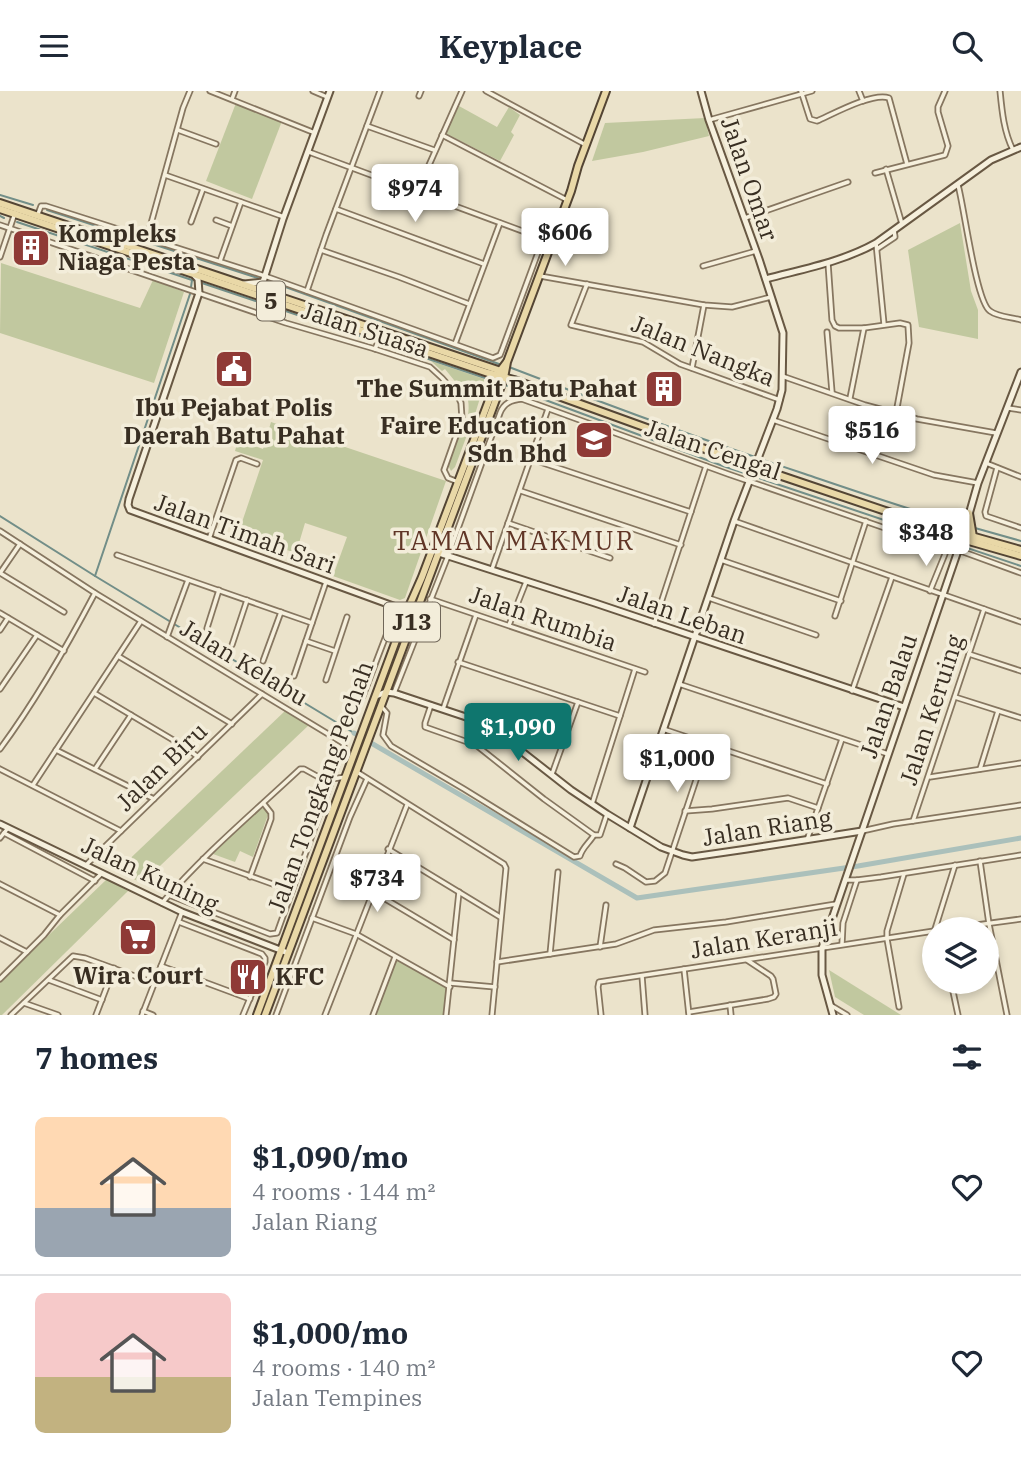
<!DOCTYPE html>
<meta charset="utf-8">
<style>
body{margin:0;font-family:"IBM Plex Serif",serif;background:#f6f6f7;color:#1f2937;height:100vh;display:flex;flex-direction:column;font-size:26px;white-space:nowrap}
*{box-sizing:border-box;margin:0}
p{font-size:23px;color:#747a83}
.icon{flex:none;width:38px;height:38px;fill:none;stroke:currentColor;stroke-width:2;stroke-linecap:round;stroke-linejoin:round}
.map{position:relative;height:924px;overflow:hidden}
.sheet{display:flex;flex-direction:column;background:#fff;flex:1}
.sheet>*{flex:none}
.controls{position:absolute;left:922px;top:826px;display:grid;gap:14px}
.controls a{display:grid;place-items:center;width:77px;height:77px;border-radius:50%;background:#fff;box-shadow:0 4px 10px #0003;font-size:35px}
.price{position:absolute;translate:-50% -60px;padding:0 16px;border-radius:7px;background:#fff;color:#222;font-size:23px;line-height:46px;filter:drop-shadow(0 2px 4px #0008)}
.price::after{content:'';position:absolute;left:50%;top:42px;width:21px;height:16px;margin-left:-10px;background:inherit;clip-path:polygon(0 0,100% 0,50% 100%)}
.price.active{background:#0f766e;color:#fff}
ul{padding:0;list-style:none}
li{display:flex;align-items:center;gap:21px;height:175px;padding:0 35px}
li+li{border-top:2px solid #e0e1e3}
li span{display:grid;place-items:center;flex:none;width:196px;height:140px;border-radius:10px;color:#555}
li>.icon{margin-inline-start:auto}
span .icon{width:84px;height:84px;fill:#fffc;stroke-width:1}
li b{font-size:30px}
h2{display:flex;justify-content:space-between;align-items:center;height:84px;padding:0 35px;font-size:30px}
header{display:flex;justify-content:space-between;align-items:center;height:91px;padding:0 35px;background:#fff;font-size:32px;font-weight:700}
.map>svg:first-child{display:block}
.green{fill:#c1c89f}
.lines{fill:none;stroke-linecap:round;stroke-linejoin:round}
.stream{stroke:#728e88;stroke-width:2}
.canal{stroke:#abc0bb;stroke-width:5}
.street-casing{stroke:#867660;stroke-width:7}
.secondary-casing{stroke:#685843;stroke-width:9}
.primary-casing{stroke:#544534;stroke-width:10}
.street{stroke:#f6f0dd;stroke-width:3.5}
.secondary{stroke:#f6f0dd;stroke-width:5}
.primary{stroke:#e9d8a7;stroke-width:6}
.labels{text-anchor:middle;stroke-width:7;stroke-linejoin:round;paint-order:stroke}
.shield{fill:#f3edda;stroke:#706759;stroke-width:2}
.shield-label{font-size:23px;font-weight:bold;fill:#382e22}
.street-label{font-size:24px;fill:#382e22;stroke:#f3edda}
.poi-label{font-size:24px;font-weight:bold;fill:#382e22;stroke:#f3edda;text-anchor:start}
.neighbourhood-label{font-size:26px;letter-spacing:2px;fill:#603526;stroke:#f3edda}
</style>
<header><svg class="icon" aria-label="menu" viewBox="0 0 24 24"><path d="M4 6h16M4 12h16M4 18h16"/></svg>Keyplace<svg class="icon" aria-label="search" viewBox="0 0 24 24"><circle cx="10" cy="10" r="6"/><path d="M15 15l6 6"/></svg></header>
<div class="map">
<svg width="1021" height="924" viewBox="0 0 1021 924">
<rect width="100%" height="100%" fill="#ebe3cb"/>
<!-- green -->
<g class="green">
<polygon points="236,12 282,30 252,108 206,90"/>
<polygon points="459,15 497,36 509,16 520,24 511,41 514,44 500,70 445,42"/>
<polygon points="705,27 709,45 643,61 592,70 605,32"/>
<polygon points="960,132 971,200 978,219 978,248 919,236 908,159"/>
<polygon points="1,172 140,217 153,189 184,201 154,292 0,242"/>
<path d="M431 270 484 288V294L476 320 455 376 451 380 448 374 459 341H463C467 331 470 320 468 309H464L459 303 462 299 445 278 442 280Z"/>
<polygon points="271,331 446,390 405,507 400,509 333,485 347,446 305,432 296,462 238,443 263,369 235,360 238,349 263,358"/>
<polygon points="286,619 310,633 142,792 117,780"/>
<polygon points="261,716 269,721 253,766 240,760 235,771 213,763"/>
<polygon points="107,788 128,800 2,924 0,924 0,891"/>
<polygon points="396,868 447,896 444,924 375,924"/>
<polygon points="829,879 901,924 864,924 835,906"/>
</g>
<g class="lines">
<!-- stream -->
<g class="stream">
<polyline points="0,104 33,114"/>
<polyline points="47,119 261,188"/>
<polyline points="0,125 4,127"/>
<polyline points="17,131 192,189 190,203 95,485"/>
<polyline points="193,189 485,287"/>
<polyline points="266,189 499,273"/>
<path d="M509 276C607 314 706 350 805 383 858 401 910 419 963 434"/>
<polyline points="505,294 723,375 1021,475"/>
<polyline points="0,425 95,485 354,642"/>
<polyline points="975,437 1021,450"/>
</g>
<!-- canal -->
<polyline class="canal" points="354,642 637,807 858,775 1021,747"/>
<!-- street casing -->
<g class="street-casing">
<g id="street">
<polyline points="210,0 315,42"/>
<polyline points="313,0 327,6"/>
<polyline points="486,0 586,54"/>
<path d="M801 0 810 28 817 30C833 23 873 1 889 7L907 73"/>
<polyline points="859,0 863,10"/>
<path d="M1000 0C1002 21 1004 41 1013 59"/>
<polyline points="419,5 421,0"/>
<polyline points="232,8 235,0"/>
<polyline points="709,29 812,0"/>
<polyline points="367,35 434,59"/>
<polyline points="178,39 216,53"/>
<polyline points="442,44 567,109"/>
<polyline points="309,61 552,151"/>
<polyline points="886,78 902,133"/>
<polyline points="875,82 945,64 948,55 938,21 938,16 945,0"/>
<polyline points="165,84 284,126"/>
<path d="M958 94C964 115 976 211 990 220 998 226 1011 226 1021 229"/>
<polyline points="417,101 462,0"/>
<polyline points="336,118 484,173"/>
<polyline points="38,123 41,115 46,115 265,185 493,267 500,264 502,259 543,148"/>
<polyline points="745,127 848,91"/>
<polyline points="216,129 232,135"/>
<polyline points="191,131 203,98"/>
<polyline points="0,134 286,232 375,258 430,276 442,287 458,305 461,312 462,328 444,379 448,387 458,391"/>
<polyline points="147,147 183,17 190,0"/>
<polyline points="876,152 884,233"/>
<polyline points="877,158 895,146 894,139"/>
<polyline points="321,159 399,186 469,213"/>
<polyline points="0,166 15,122"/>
<polyline points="220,170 241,111"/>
<polyline points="828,172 832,229 835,235 839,237 864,237 900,232 908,234 909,252 896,322"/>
<polyline points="703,175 756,160"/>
<polyline points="540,185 704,214 732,216 771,206"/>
<polyline points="587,193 571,234 643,251 680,273 780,309"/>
<polyline points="307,200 326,144 380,0"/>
<polyline points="827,241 832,301"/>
<polyline points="455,253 500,132"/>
<polyline points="375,258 380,246"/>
<polyline points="692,277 704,214"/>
<polyline points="782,285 865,314 917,328 996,342"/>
<polyline points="850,307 864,237"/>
<polyline points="1008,317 1021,319"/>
<polyline points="773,329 934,384 978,392"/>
<polyline points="531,368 691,421"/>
<polyline points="986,372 1021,386"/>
<polyline points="997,377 985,421 986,425 1021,437"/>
<polyline points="521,400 681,454"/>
<polyline points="734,430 1021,531"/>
<polyline points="508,432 610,467"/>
<polyline points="0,440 95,502 343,652 344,655 277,842 270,843 169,804"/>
<polyline points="209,448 236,369 241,367 257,373"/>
<polyline points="958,459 1021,482"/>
<polyline points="117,464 312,532"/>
<polyline points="721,469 841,510"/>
<polyline points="492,478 548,318"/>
<polyline points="0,482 64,521"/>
<polyline points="0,482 20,453"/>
<polyline points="709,507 816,544"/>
<polyline points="430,508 645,581"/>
<polyline points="0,522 64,560"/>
<polyline points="835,525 866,430"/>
<polyline points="654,533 706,375"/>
<polyline points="509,534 526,491"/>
<polyline points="207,537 219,499"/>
<polyline points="0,539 8,527"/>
<polyline points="167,546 188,489"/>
<polyline points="306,550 335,560"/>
<polyline points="232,554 247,509"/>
<polyline points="969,563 1021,580"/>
<polyline points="118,565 232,633"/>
<polyline points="263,570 281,521"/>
<polyline points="458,571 620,625"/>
<polyline points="294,585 326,491"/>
<polyline points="326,589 347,526"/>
<polyline points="679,593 888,663"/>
<polyline points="0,598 37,544"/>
<polyline points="852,600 892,486"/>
<polyline points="94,602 185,656 198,666"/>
<path d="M394 602 448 465 500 322C504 312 511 309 522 308L728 383 943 457 945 459V463L930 500"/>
<polyline points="363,605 397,516"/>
<polyline points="955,606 1021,627"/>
<polyline points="431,614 425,632 425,636 476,654 544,708 594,744 600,744 607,723"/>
<path d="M382 616 387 622 383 644 391 655 464 698 574 766 580 765C582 757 590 751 594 744"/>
<polyline points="443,618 476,524"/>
<polyline points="663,638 827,693"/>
<path d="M0 658C37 608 66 557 95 502"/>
<polyline points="56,659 154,708"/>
<polyline points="0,678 121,740"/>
<polyline points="95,678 131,624"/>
<polyline points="980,678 998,620"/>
<polyline points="357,681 504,773 506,777 492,924"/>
<polyline points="552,683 578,611"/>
<polyline points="930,686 1021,672"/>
<polyline points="33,694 141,530"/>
<polyline points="592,713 635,578"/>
<polyline points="685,720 712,718 788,707 818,717"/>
<polyline points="913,730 984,518"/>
<polyline points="862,740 893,733 1021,714"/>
<polyline points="4,742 95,790"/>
<polyline points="0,747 8,737"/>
<polyline points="807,749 842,648"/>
<polyline points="388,758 500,826"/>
<polyline points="203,768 292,800"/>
<polyline points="980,770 989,833 1007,924"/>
<polyline points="616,773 625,777 646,791 655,790 665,782 708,653"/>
<polyline points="86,774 262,603"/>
<polyline points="250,786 271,728 271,722 264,713"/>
<polyline points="847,789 857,789 881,786 1021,764"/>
<polyline points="0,793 60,824"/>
<polyline points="372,800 454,849"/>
<path d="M162 812C204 763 253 722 300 678H304L324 689 346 686"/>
<polyline points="312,827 356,843 450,896"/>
<polyline points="179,831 262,863 265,867 265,871 243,924"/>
<polyline points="935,838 955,774"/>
<polyline points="947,838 1021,828"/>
<polyline points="0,847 27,861"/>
<polyline points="842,853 843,832 857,789"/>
<polyline points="600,856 606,814"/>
<polyline points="550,863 558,781"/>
<polyline points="497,871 616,853 654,839 726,831 836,813"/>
<polyline points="161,875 250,908"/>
<polyline points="684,878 689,924"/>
<polyline points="642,885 645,924"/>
<polyline points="0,888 44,844 60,824 102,782"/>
<polyline points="49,889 102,909"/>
<polyline points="951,891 958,924"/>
<polyline points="450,892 495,896"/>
<polyline points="24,912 58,924"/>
<polyline points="730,914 731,924"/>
<polyline points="832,915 847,924"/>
<polyline points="899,916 887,848 887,840 904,783"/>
<polyline points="143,920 153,924"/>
<polyline points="689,921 768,908 774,906 776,903 773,888 771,885 747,869"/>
<polyline points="11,924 73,865 85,867 154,892"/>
<polyline points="96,924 114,877"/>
<polyline points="142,924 182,821"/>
<polyline points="276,924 350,726 367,688"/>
<polyline points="325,924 407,714"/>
<polyline points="373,924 395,866"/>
<polyline points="446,924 459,801"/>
<polyline points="601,924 598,896 599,891 934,840"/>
</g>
</g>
<!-- secondary casing -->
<g class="secondary-casing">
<g id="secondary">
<polyline points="195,185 198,188 199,202 129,408 128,414 130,419 407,520"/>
<path d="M766 188C803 178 842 171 876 152L991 69 1021 56"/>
<polyline points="263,191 283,128 330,0"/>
<polyline points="244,193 263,191"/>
<polyline points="439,462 595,512 904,616"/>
<polyline points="376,605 386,601 394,602 466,626 489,636 502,645 571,699 607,723 661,756 683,764 692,766 747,758 862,740"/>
<polyline points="0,733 182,821 288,862"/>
<polyline points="630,737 734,430 777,318 782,299 783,242 759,168 709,29 701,0"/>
<polyline points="833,924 822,884 822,857 962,448 978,392 1021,281"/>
</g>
</g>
<!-- primary casing -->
<g class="primary-casing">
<g id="primary">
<polyline points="0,112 501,280"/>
<polyline points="0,118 488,282 514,289 755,376 924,433 957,443 964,443 1021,459"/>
<polyline points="969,422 973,446"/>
<polyline points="957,443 962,448 1021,465"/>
<polyline points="257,924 407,520 422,486 500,280 506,272"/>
<polyline points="265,924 504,287 507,271 571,100 578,75 606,0"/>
</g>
</g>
<!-- street -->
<use href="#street" class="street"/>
<!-- secondary -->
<use href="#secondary" class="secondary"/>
<!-- primary -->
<use href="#primary" class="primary"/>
</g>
<!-- icons -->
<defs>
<g id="building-square" transform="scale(2.0125)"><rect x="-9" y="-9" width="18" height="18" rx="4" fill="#8f3a36" stroke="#f3edda"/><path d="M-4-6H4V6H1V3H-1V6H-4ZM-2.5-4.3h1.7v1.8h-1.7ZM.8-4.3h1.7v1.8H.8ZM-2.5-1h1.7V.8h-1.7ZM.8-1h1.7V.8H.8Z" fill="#fff"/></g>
<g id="civic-square" transform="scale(2.0125)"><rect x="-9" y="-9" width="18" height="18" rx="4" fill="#8f3a36" stroke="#f3edda"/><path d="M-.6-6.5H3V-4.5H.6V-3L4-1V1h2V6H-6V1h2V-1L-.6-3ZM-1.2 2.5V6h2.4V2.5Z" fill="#fff"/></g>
<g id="university-square" transform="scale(2.0125)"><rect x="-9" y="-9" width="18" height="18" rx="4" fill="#8f3a36" stroke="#f3edda"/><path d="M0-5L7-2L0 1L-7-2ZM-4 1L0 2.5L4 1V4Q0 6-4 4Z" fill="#fff"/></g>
<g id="supermarket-square" transform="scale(2.0125)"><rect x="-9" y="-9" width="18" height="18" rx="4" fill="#8f3a36" stroke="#f3edda"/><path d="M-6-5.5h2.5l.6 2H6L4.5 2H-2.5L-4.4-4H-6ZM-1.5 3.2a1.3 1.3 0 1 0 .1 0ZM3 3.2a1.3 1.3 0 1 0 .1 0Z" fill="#fff"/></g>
<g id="restaurant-square" transform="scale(2.0125)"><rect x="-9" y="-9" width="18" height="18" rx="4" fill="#8f3a36" stroke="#f3edda"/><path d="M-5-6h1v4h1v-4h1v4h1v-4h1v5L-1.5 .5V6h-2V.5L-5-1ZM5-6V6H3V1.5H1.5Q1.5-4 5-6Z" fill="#fff"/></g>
</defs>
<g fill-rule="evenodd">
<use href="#building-square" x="31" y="157"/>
<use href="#civic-square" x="234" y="278"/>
<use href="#building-square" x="664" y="298"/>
<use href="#university-square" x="594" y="349"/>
<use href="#supermarket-square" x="138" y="846"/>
<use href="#restaurant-square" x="248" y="886"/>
</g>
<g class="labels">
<!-- shield labels -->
<g class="shield">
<rect x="257" y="190.5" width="28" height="39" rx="5"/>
<rect x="384" y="511.5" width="56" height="39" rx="5"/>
</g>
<g class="shield-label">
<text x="271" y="218">5</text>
<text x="412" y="539">J13</text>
</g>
<!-- street labels -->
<g class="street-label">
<text transform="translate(749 88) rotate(71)" y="8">Jalan Omar</text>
<text transform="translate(365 239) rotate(18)" y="8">Jalan Suasa</text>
<text transform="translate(703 260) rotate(22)" y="8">Jalan Nangka</text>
<text transform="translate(713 359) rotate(19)" y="8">Jalan Cengal</text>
<text transform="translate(245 443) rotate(20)" y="8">Jalan Timah Sari</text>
<text transform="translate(682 524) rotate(19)" y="8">Jalan Leban</text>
<text transform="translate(543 528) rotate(19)" y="8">Jalan Rumbia</text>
<text transform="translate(244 572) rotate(31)" y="8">Jalan Kelabu</text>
<text transform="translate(889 605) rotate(-71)" y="8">Jalan Balau</text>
<text transform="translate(932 619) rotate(-72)" y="8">Jalan Keruing</text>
<text transform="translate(162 676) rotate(-44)" y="8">Jalan Biru</text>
<text transform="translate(321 696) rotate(-70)" y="8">Jalan Tongkang Pechah</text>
<text transform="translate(767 737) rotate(-9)" y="8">Jalan Riang</text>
<text transform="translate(150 784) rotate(25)" y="8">Jalan Kuning</text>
<text transform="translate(764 848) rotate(-9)" y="8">Jalan Keranji</text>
</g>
<!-- poi labels -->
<g class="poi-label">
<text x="58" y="151">Kompleks<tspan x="58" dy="28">Niaga Pesta</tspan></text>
<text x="637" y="306" text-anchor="end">The Summit Batu Pahat</text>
<text x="234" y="325" text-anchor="middle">Ibu Pejabat Polis<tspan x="234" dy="28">Daerah Batu Pahat</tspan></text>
<text x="567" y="343" text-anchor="end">Faire Education<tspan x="567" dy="28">Sdn Bhd</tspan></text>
<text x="138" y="893" text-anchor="middle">Wira Court</text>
<text x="275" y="894">KFC</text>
</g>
<!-- neighbourhood labels -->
<g class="neighbourhood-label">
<text x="514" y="459">TAMAN MAKMUR</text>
</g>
</g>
</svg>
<div class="controls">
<a><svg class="icon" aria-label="layers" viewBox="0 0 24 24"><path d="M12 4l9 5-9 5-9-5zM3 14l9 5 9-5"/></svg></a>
</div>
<b class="price" style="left:415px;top:133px">$974</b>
<b class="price" style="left:565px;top:177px">$606</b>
<b class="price" style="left:872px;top:375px">$516</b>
<b class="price" style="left:926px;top:477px">$348</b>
<b class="price active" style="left:518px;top:672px">$1,090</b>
<b class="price" style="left:677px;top:703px">$1,000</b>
<b class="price" style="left:377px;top:823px">$734</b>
</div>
<section class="sheet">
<h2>7 homes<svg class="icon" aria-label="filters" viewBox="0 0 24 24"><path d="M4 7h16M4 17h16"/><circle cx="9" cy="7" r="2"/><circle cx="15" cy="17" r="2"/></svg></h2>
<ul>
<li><span style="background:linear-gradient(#ffd9b3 65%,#9aa5b1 0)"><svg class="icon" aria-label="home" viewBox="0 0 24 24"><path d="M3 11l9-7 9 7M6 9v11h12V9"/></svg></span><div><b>$1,090/mo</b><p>4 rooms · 144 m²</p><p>Jalan Riang</p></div><svg class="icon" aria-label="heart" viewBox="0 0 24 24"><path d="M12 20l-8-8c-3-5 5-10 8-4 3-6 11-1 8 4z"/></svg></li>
<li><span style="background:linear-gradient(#f6c9c9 60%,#c2b280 0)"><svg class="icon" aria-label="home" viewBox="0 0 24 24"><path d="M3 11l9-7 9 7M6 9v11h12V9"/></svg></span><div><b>$1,000/mo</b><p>4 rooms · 140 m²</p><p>Jalan Tempines</p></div><svg class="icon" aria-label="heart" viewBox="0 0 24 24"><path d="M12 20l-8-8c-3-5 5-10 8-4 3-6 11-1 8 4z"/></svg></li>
</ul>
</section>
